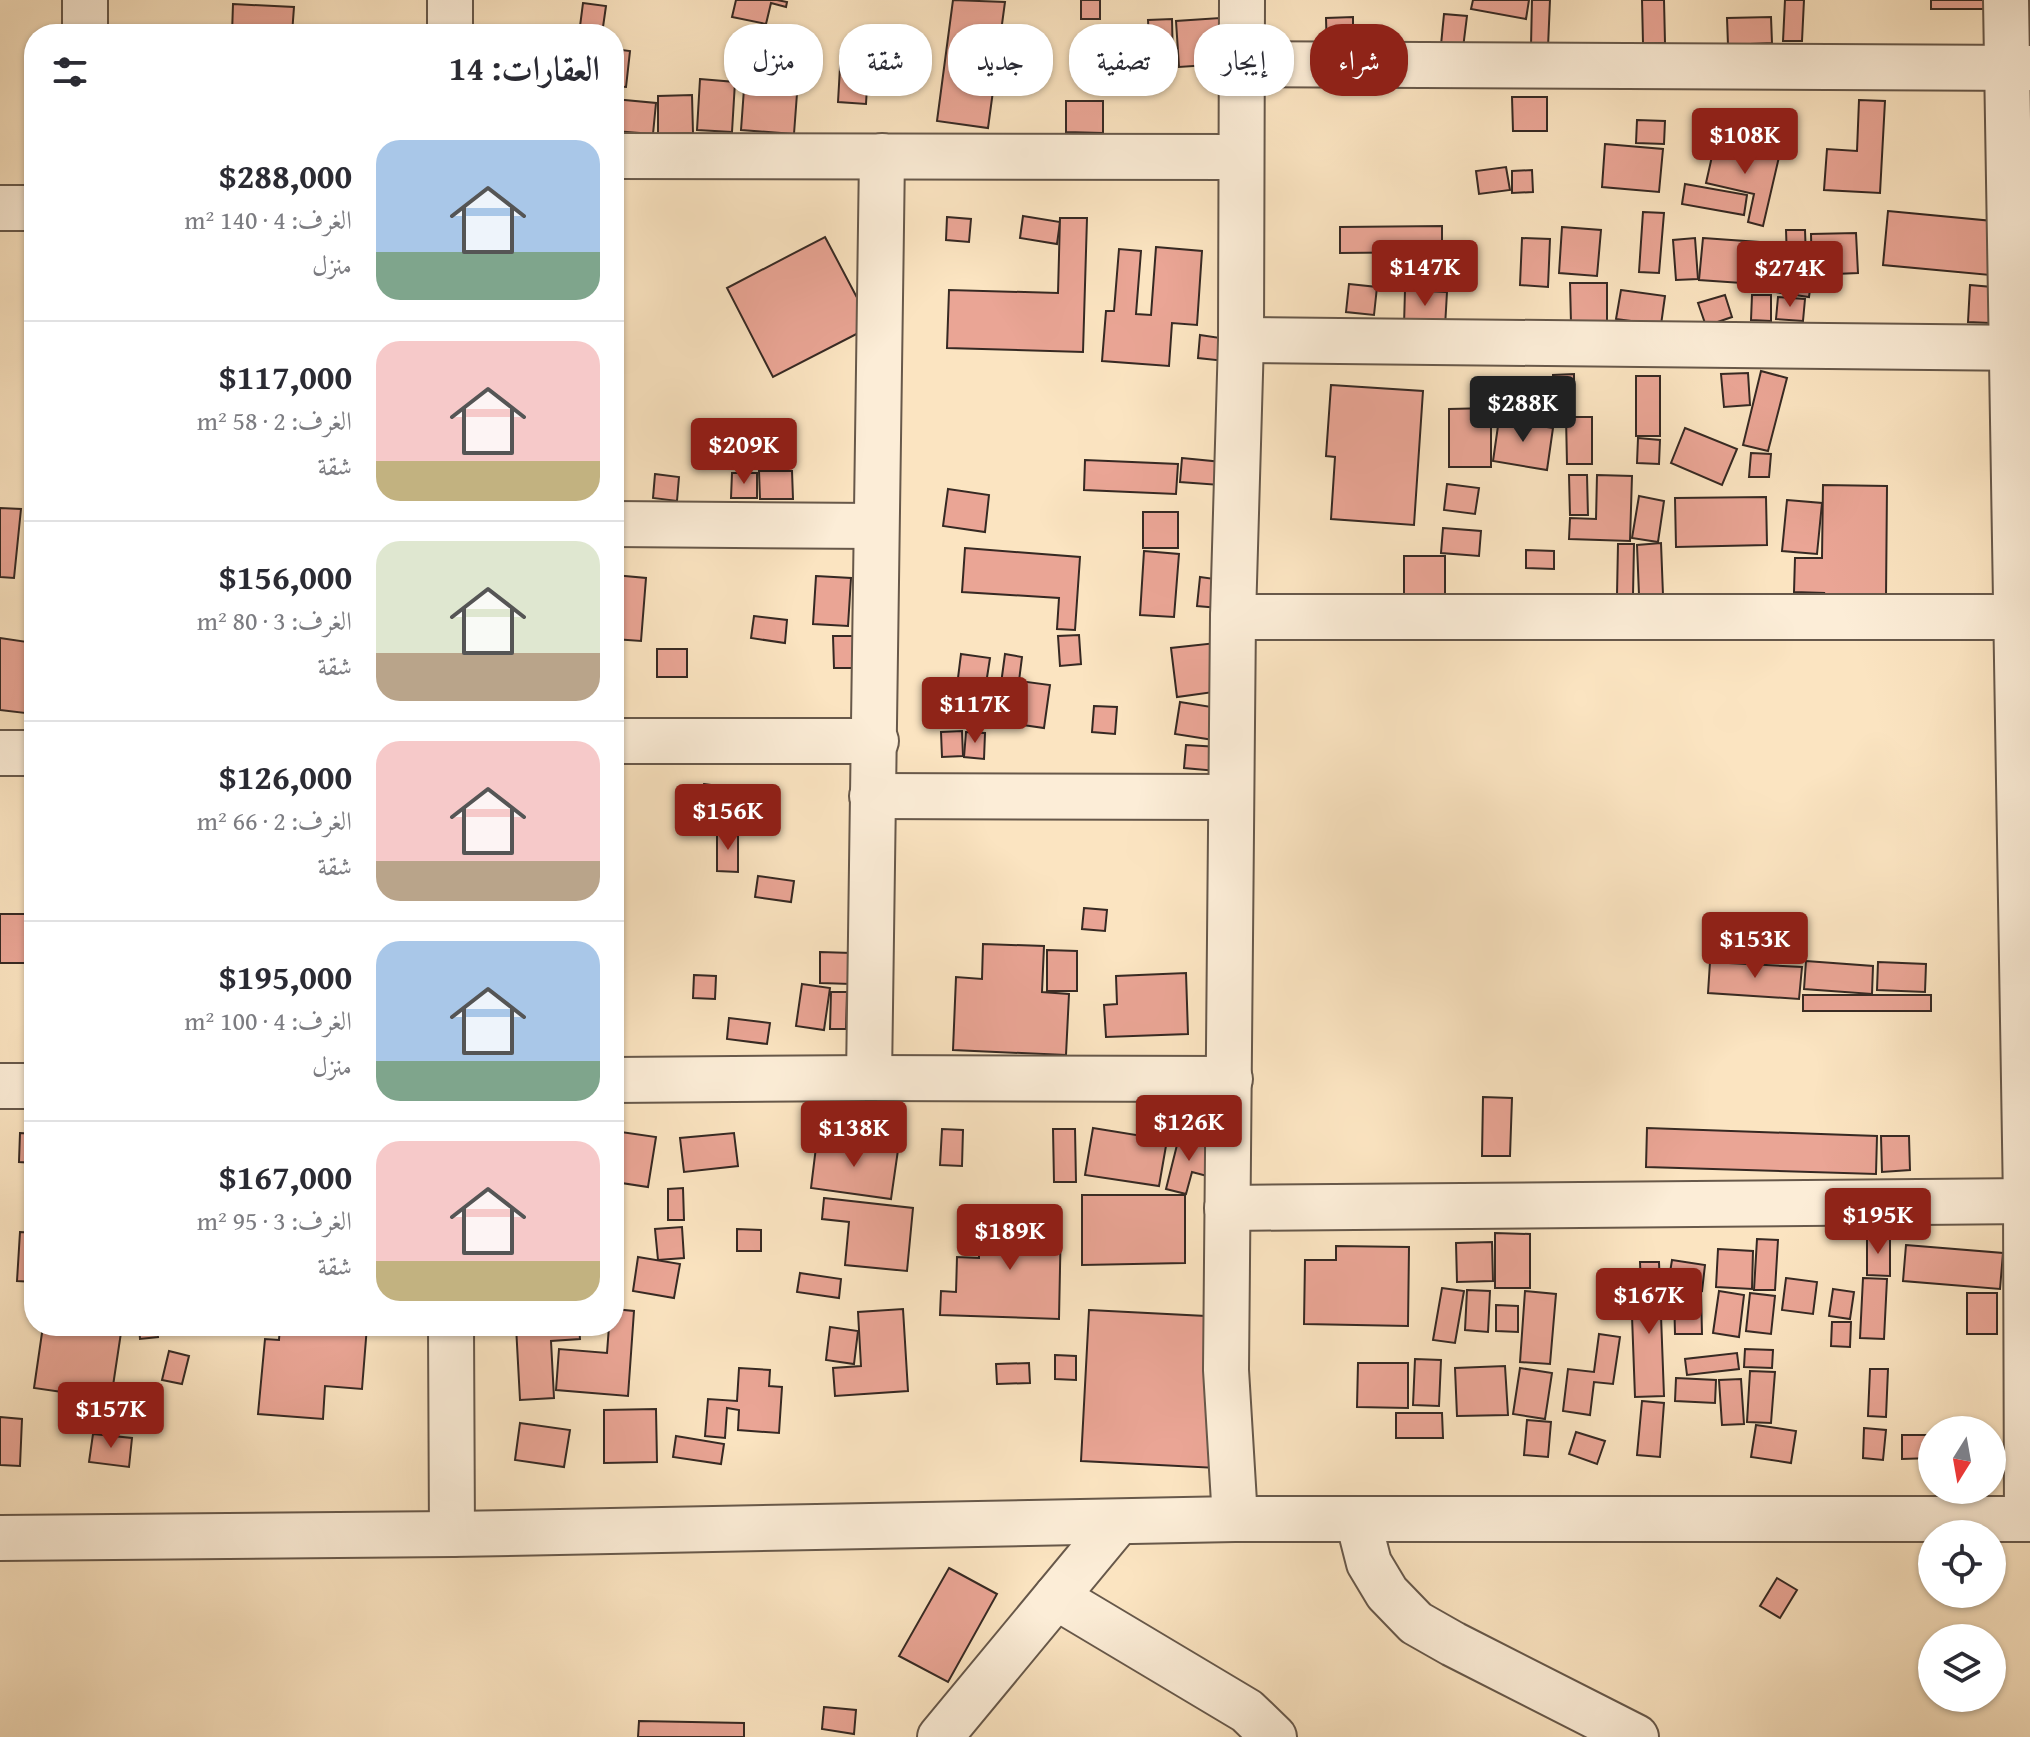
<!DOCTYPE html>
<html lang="ar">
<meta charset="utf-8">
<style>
body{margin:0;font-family:"Gentium Book Plus",Amiri,serif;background:#f2f2f3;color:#2b2b33;direction:rtl;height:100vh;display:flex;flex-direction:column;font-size:30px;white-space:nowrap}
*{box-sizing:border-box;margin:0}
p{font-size:26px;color:#7c7c81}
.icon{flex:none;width:44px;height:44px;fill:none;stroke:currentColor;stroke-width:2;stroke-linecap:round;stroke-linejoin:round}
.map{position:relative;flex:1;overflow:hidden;direction:ltr}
.details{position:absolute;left:24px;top:24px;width:600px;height:1312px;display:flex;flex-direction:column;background:#fff;border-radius:32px;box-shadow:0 2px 6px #0004;direction:rtl}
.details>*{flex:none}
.hud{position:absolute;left:648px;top:24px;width:760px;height:72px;direction:rtl;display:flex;gap:16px}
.needle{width:52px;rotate:191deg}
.controls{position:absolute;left:1918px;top:1416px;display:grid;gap:16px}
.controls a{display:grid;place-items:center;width:88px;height:88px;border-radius:50%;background:#fff;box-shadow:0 2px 6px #0004;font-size:40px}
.price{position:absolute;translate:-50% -68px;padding:0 18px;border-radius:8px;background:#8f2418;color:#fff;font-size:26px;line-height:52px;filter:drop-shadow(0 2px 4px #0008)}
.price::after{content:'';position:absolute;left:50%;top:48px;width:24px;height:18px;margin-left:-12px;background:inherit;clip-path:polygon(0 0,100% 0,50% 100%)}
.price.selected{background:#222;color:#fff}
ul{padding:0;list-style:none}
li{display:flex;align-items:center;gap:24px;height:200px;padding:0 24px}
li+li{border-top:2px solid #e1e1e2}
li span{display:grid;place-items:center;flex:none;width:224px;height:160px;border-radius:24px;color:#555}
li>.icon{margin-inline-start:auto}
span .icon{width:96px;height:96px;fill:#fffc;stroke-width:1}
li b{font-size:34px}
h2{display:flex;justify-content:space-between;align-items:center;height:96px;padding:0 24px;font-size:34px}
.pill{padding:0 28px;border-radius:32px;background:#fff;box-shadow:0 2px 6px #0004;font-size:28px;line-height:72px}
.pill.selected{background:#8f2418;color:#fff}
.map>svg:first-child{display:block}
.building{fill:#eaa595;stroke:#362923;stroke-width:2}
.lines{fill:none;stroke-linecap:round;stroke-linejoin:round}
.minor-casing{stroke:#67584a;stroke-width:48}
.minor{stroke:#fcedd7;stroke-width:44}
</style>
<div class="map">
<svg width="2030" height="1737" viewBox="0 0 2030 1737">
<rect width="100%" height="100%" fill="#fbe4c1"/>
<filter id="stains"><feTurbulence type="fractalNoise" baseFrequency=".0025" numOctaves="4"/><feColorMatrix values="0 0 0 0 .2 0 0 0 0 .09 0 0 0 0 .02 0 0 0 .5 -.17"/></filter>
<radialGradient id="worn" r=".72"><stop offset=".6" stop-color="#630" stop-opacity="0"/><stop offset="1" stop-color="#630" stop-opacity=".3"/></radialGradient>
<!-- building -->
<g class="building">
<polygon points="736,0 777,0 787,2 786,7 771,3 766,24 732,17"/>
<polygon points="953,0 1005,2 988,128 937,121"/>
<rect x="1081" y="0" width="19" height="19"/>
<polygon points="1473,0 1529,0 1526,19 1471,9"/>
<polygon points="1532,0 1550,0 1548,47 1531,46"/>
<polygon points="1642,0 1664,0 1665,43 1643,43"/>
<polygon points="1785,0 1804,0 1802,41 1783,41"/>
<rect x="1931" y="0" width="61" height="9"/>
<polygon points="583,3 606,6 602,34 579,34"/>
<polygon points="233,4 294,7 292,34 232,34"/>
<polygon points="1444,14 1467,16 1463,48 1441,45"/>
<polygon points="1353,17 1353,54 1327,54 1326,18"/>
<polygon points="1771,17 1772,43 1728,45 1727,18"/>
<polygon points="1220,18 1223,64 1179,67 1176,21"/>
<polygon points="1172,19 1173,64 1150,65 1148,20"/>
<polygon points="884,41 917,41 918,74 885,74"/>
<polygon points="614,49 630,51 626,87 614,86"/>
<polygon points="841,50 869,52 866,104 838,102"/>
<polygon points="745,75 798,80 794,134 741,130"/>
<polygon points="700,79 735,82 732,132 697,130"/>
<polygon points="692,95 693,133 658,134 658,96"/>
<polygon points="1512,97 1547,97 1547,131 1513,131"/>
<polygon points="614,99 656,103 653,134 614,131"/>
<polygon points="1859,100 1885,101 1880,193 1824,190 1827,149 1857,151"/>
<polygon points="1066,101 1103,101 1103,133 1066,132"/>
<polygon points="1637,120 1665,121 1664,144 1636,143"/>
<polygon points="1715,143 1779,157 1763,226 1748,222 1754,194 1706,183"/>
<polygon points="1605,144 1663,149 1659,192 1602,187"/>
<polygon points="1506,167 1510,190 1479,194 1476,171"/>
<polygon points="1532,170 1533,192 1512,193 1512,171"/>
<polygon points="1685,184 1747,195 1744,215 1682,204"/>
<polygon points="1888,211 2003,222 1990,275 1883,265"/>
<polygon points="1643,212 1664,213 1659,273 1639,272"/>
<polygon points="1023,216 1060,222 1057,244 1020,238"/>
<polygon points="947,217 971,219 969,242 946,240"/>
<polygon points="1060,218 1087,218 1083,352 947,348 949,290 1058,293"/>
<polygon points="1442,226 1442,252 1340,253 1340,227"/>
<polygon points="1562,227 1601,230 1597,276 1559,273"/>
<polygon points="1786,230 1805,230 1806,258 1787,259"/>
<polygon points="1856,233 1858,273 1812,275 1811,234"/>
<polygon points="825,237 872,326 773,377 727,288"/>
<polygon points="1522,238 1550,239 1548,287 1520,285"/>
<polygon points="1695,238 1698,279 1676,280 1673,240"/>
<polygon points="1703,238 1759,242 1756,284 1699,280"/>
<polygon points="1156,247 1202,251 1197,325 1172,323 1169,366 1102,361 1106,311 1114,311 1119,249 1141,251 1136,314 1151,315"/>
<polygon points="1375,256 1441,257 1441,281 1375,281"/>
<polygon points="1778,270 1812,274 1809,297 1775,292"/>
<polygon points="1570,283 1607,283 1607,323 1571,323"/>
<polygon points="1349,284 1377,287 1374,315 1346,312"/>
<polygon points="1970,285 1992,287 1990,323 1968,322"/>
<polygon points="1405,290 1447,292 1445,327 1404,325"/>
<polygon points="1621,290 1665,296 1661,325 1616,319"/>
<polygon points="1725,295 1732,317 1706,326 1698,303"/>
<polygon points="1752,295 1771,295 1771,321 1751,320"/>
<polygon points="1778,297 1805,299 1803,321 1776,319"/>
<polygon points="1200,335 1227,339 1225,361 1198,358"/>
<polygon points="1761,371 1787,378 1768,451 1743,445"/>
<polygon points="1748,373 1750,405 1724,407 1721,374"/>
<polygon points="1574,374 1574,399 1553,400 1553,375"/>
<rect x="1636" y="376" width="24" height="60"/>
<polygon points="1331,385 1423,391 1414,525 1331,519 1335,457 1326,456"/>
<polygon points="1491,408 1491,467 1449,467 1449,409"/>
<polygon points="1566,417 1592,417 1592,464 1567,464"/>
<polygon points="1499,419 1553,428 1547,470 1493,461"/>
<polygon points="1685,428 1737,449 1722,485 1671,463"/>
<polygon points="1638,438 1660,440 1659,464 1637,463"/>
<polygon points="1751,453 1771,454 1769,477 1749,477"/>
<polygon points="1182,458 1222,462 1220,485 1180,482"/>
<polygon points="1085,460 1178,464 1176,494 1084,490"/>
<polygon points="759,471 792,471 793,499 760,499"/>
<polygon points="732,473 757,473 757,498 731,498"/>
<polygon points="655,474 679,477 677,501 653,498"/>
<polygon points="1569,475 1587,475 1588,515 1570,515"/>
<polygon points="1597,475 1632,476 1630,541 1569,539 1570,518 1596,519"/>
<polygon points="1447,484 1479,488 1475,514 1444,510"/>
<polygon points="1823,485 1887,486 1886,598 1823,597 1824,593 1794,592 1795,558 1822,558"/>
<polygon points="948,489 989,495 985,532 943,526"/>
<polygon points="1639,496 1664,501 1658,542 1632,538"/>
<polygon points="1766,497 1767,545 1676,547 1675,498"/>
<polygon points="1787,500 1822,503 1817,554 1782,551"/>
<polygon points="0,508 21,509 14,578 0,577"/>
<rect x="1143" y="512" width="35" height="36"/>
<polygon points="1443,528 1481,531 1479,556 1441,553"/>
<polygon points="1661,543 1663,595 1639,595 1637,545"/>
<polygon points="1618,544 1634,544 1633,595 1617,595"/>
<polygon points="965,548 1080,557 1075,630 1057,629 1059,598 962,592"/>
<polygon points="1526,550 1554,551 1554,569 1526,568"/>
<polygon points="1144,551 1179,554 1174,617 1140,615"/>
<rect x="1404" y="556" width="41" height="43"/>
<polygon points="614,575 646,578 641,641 614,639"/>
<polygon points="816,576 851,578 848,626 813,624"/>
<polygon points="1200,577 1222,580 1219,608 1197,606"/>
<polygon points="754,616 787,620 785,643 751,638"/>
<polygon points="1079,635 1081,664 1060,666 1058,636"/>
<polygon points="833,636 855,636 856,668 834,668"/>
<polygon points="0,638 34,643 25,713 0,710"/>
<polygon points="1216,643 1221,691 1177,697 1171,648"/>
<rect x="657" y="649" width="30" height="28"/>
<polygon points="961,654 990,658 984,697 956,694"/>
<polygon points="1005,654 1022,657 1019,681 1050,685 1044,728 996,721"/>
<polygon points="1180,702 1224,709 1220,741 1175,734"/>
<polygon points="1094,706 1117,707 1115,734 1092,732"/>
<polygon points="27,714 34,714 34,739 25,739"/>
<polygon points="962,731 963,756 942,757 941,732"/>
<polygon points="966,732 985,733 984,759 964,757"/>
<polygon points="1186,745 1219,747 1217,771 1184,768"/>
<polygon points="704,784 719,786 713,830 698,828"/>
<polygon points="777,790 778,829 731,830 730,791"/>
<polygon points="717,833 738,833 738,872 717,871"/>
<polygon points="758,876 794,881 791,902 755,897"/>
<polygon points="1084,908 1107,910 1105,931 1082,929"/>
<rect x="0" y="914" width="27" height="49"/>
<polygon points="983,944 1044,946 1042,992 1069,994 1066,1055 953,1050 956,977 982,979"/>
<polygon points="1047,950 1077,951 1077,991 1047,991"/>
<polygon points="820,952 851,953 851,984 820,983"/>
<polygon points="1806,961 1873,966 1872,994 1804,989"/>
<polygon points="1710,962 1802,967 1799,999 1708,993"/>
<polygon points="1878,962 1926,964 1925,992 1877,990"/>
<polygon points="1186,973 1188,1034 1106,1037 1104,1005 1117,1004 1116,976"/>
<polygon points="694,975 716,976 715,999 693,998"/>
<polygon points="802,984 830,988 824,1030 796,1026"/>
<polygon points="831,992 847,992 846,1029 830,1029"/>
<rect x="1803" y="995" width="128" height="16"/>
<polygon points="729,1018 770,1023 767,1044 727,1039"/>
<polygon points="1483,1097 1512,1098 1510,1156 1482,1156"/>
<polygon points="1093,1128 1167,1140 1159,1186 1085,1175"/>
<polygon points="1647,1128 1877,1136 1876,1174 1646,1167"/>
<polygon points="942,1129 963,1130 962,1166 940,1165"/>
<polygon points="1053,1129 1075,1129 1076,1182 1054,1182"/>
<polygon points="614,1131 656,1137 648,1187 621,1183 617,1207 614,1206"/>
<polygon points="20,1133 34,1134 34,1163 19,1162"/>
<polygon points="734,1133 738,1166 684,1172 680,1138"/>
<polygon points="1881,1136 1909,1136 1910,1170 1882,1172"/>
<polygon points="1179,1137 1215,1145 1207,1176 1192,1172 1186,1194 1166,1189"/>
<polygon points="817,1139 898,1150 891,1199 811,1188"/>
<polygon points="683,1188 684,1220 668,1220 668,1189"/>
<polygon points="1082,1195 1185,1195 1185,1263 1082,1265"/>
<polygon points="824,1198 913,1208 907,1271 845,1265 849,1222 822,1219"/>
<polygon points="614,1215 619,1216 614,1259"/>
<polygon points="980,1217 1061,1219 1059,1319 940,1315 941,1291 956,1292 957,1257 979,1258"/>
<polygon points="682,1227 684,1258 658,1260 655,1229"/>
<polygon points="737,1229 761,1230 761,1251 737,1251"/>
<polygon points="20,1232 34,1233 34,1282 17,1281"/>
<polygon points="1495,1233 1530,1234 1530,1288 1495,1288"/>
<polygon points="1867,1236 1890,1237 1890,1276 1867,1275"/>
<polygon points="1757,1239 1778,1240 1775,1290 1754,1290"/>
<polygon points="1492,1242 1493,1281 1457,1282 1456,1243"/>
<polygon points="1906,1245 2003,1253 2000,1289 1903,1281"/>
<polygon points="1336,1246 1409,1247 1408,1326 1304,1324 1305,1260 1336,1260"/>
<polygon points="1718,1249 1753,1251 1752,1289 1716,1287"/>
<polygon points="638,1257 680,1264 674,1298 633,1291"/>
<polygon points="1672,1260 1705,1265 1702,1291 1668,1285"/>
<polygon points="1640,1262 1659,1262 1664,1396 1635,1397 1632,1316 1642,1316"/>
<polygon points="800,1273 841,1279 839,1298 797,1292"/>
<polygon points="1786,1278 1817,1282 1813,1314 1782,1310"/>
<polygon points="1863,1278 1887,1279 1884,1339 1860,1338"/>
<polygon points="1442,1288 1464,1291 1455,1343 1433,1340"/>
<polygon points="1833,1289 1854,1292 1850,1319 1829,1316"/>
<polygon points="1467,1290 1490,1291 1488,1332 1465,1330"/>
<polygon points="1525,1291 1556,1294 1550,1364 1520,1362"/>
<polygon points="1719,1291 1744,1295 1739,1337 1713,1333"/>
<polygon points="1701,1292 1702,1334 1675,1334 1674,1293"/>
<polygon points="1750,1293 1775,1296 1771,1334 1746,1331"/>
<rect x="1967" y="1293" width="30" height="41"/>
<polygon points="1496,1305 1518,1306 1518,1332 1496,1331"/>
<polygon points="614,1309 634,1311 628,1396 556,1390 559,1349 607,1353 609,1326 614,1326"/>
<polygon points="903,1309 908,1391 835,1396 833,1368 861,1366 858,1312"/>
<polygon points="1089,1310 1225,1317 1217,1468 1081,1461"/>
<polygon points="1832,1322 1851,1322 1850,1347 1831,1346"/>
<polygon points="43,1326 122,1326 111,1399 34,1388"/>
<polygon points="139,1326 157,1326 158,1337 140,1339"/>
<polygon points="280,1326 367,1326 362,1389 325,1386 323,1419 258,1414 265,1339 279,1340"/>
<polygon points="516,1326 579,1326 580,1339 551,1341 554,1398 520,1400"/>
<polygon points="830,1327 858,1331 854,1364 826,1360"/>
<polygon points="1599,1334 1620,1337 1613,1384 1594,1382 1590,1415 1563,1411 1568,1369 1594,1372"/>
<polygon points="1745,1349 1773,1350 1772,1368 1744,1367"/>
<polygon points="169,1351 189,1356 182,1384 162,1380"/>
<polygon points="1737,1353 1739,1369 1687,1375 1685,1359"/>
<polygon points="1055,1355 1076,1356 1076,1380 1055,1379"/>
<polygon points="1415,1359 1441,1360 1439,1406 1413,1405"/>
<polygon points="1029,1363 1030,1383 997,1384 996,1364"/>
<polygon points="1358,1363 1408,1363 1408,1408 1357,1407"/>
<polygon points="1505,1366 1508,1415 1457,1416 1455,1368"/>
<polygon points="739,1368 770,1370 769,1386 782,1387 779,1433 738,1430 739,1410 727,1408 725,1438 705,1436 708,1399 737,1401"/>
<polygon points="1520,1368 1552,1373 1545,1419 1513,1414"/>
<polygon points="1870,1369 1888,1369 1886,1417 1868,1416"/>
<polygon points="1750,1371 1775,1372 1771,1423 1747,1422"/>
<polygon points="1676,1378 1716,1380 1715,1403 1675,1401"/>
<polygon points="1741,1379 1744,1424 1722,1425 1719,1380"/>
<polygon points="90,1398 124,1407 118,1429 84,1420"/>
<polygon points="1642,1401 1664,1403 1660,1457 1637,1455"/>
<polygon points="656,1409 657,1462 604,1463 604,1410"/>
<polygon points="1396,1413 1442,1413 1443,1438 1396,1438"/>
<polygon points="0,1417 22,1419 20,1466 0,1465"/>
<polygon points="1527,1420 1551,1422 1548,1457 1524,1455"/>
<polygon points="520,1423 570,1430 564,1467 515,1460"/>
<polygon points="1756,1425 1796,1431 1791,1463 1751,1457"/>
<polygon points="1864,1428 1886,1430 1883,1460 1863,1458"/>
<polygon points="1576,1432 1605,1441 1597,1464 1569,1454"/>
<polygon points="93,1434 132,1438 129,1467 89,1462"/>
<polygon points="1902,1435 1932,1435 1932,1458 1902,1459"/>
<polygon points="676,1436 724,1444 721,1464 673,1457"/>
<polygon points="949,1568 997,1594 948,1682 899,1656"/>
<polygon points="1777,1578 1797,1590 1780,1618 1760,1606"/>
<polygon points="824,1707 856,1710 854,1734 822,1729"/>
<polygon points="639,1721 744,1723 744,1737 638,1737"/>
</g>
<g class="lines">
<!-- minor casing -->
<g class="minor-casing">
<g id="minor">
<polyline points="2006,0 2026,1201 2027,1519"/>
<polyline points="85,34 85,0"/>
<polyline points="450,34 450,0"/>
<polyline points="1240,64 2030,68"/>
<polyline points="614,156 1240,157"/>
<polyline points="0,208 34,208"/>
<polyline points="1241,340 2030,348"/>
<polyline points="614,524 876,526"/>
<polyline points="1233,617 2030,617"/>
<polyline points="614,741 876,741"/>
<polyline points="0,753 34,753"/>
<polyline points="872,796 1231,797"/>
<polyline points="869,1078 882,156"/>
<polyline points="614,1080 869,1078 1230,1079"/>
<polyline points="0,1086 34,1086"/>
<polyline points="1227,1208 2030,1201"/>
<polyline points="451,1326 452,1534"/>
<polyline points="1235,1519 1226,1370 1233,617 1241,340 1242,0"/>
<polyline points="1358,1520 1369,1563 1387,1593 1416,1623 1453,1644 1636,1737"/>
<polyline points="0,1538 452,1534 1235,1519 2030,1519"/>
<polyline points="1056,1597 1247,1711 1274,1737"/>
<polyline points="940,1737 1118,1522"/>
</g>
</g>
<!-- minor -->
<use href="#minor" class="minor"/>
</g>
<rect width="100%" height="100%" filter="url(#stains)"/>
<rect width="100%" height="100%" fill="url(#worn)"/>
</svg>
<div class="controls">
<a><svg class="needle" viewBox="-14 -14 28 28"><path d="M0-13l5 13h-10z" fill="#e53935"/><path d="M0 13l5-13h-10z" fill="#7c7c81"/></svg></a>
<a><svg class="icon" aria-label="locate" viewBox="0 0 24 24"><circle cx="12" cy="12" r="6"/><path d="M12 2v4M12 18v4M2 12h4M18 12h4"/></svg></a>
<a><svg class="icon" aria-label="layers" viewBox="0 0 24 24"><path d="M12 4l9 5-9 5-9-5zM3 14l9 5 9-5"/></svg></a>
</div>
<b class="price" style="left:1745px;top:176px">$108K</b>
<b class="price" style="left:1425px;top:308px">$147K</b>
<b class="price" style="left:1790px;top:309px">$274K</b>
<b class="price selected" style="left:1523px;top:444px">$288K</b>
<b class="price" style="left:744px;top:486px">$209K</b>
<b class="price" style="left:975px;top:745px">$117K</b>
<b class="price" style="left:728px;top:852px">$156K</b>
<b class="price" style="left:1755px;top:980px">$153K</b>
<b class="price" style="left:1189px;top:1163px">$126K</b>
<b class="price" style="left:854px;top:1169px">$138K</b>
<b class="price" style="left:1878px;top:1256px">$195K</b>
<b class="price" style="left:1010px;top:1272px">$189K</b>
<b class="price" style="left:1649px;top:1336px">$167K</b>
<b class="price" style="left:111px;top:1450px">$157K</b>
<div class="hud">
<a class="pill selected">شراء</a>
<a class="pill">إيجار</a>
<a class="pill">تصفية</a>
<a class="pill">جديد</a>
<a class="pill">شقة</a>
<a class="pill">منزل</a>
</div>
<section class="details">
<h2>العقارات: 14<svg class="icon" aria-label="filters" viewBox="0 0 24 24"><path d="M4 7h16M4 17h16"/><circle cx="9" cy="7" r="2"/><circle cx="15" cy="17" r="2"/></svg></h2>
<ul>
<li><span style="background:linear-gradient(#a9c7e8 70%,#7fa58c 0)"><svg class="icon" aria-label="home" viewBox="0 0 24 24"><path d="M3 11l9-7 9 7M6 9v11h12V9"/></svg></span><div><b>$288,000</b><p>الغرف: 4 · 140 m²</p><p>منزل</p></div></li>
<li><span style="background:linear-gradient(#f6c9c9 75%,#c2b280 0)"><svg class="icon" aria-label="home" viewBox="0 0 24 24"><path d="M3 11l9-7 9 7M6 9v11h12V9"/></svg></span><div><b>$117,000</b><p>الغرف: 2 · 58 m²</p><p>شقة</p></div></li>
<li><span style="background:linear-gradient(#dfe7d0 70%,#b9a48a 0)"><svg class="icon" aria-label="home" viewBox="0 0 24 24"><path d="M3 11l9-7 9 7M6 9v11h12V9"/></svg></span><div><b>$156,000</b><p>الغرف: 3 · 80 m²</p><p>شقة</p></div></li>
<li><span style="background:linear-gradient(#f6c9c9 75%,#b9a48a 0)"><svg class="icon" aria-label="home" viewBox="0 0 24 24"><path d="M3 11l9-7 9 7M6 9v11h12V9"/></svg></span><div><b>$126,000</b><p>الغرف: 2 · 66 m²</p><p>شقة</p></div></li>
<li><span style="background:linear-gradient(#a9c7e8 75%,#7fa58c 0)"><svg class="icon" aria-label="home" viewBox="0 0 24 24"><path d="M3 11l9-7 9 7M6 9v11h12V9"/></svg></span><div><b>$195,000</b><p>الغرف: 4 · 100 m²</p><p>منزل</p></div></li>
<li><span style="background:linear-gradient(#f6c9c9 75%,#c2b280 0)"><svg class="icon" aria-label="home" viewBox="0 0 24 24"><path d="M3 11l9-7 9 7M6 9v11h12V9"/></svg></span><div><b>$167,000</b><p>الغرف: 3 · 95 m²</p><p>شقة</p></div></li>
</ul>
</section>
</div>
